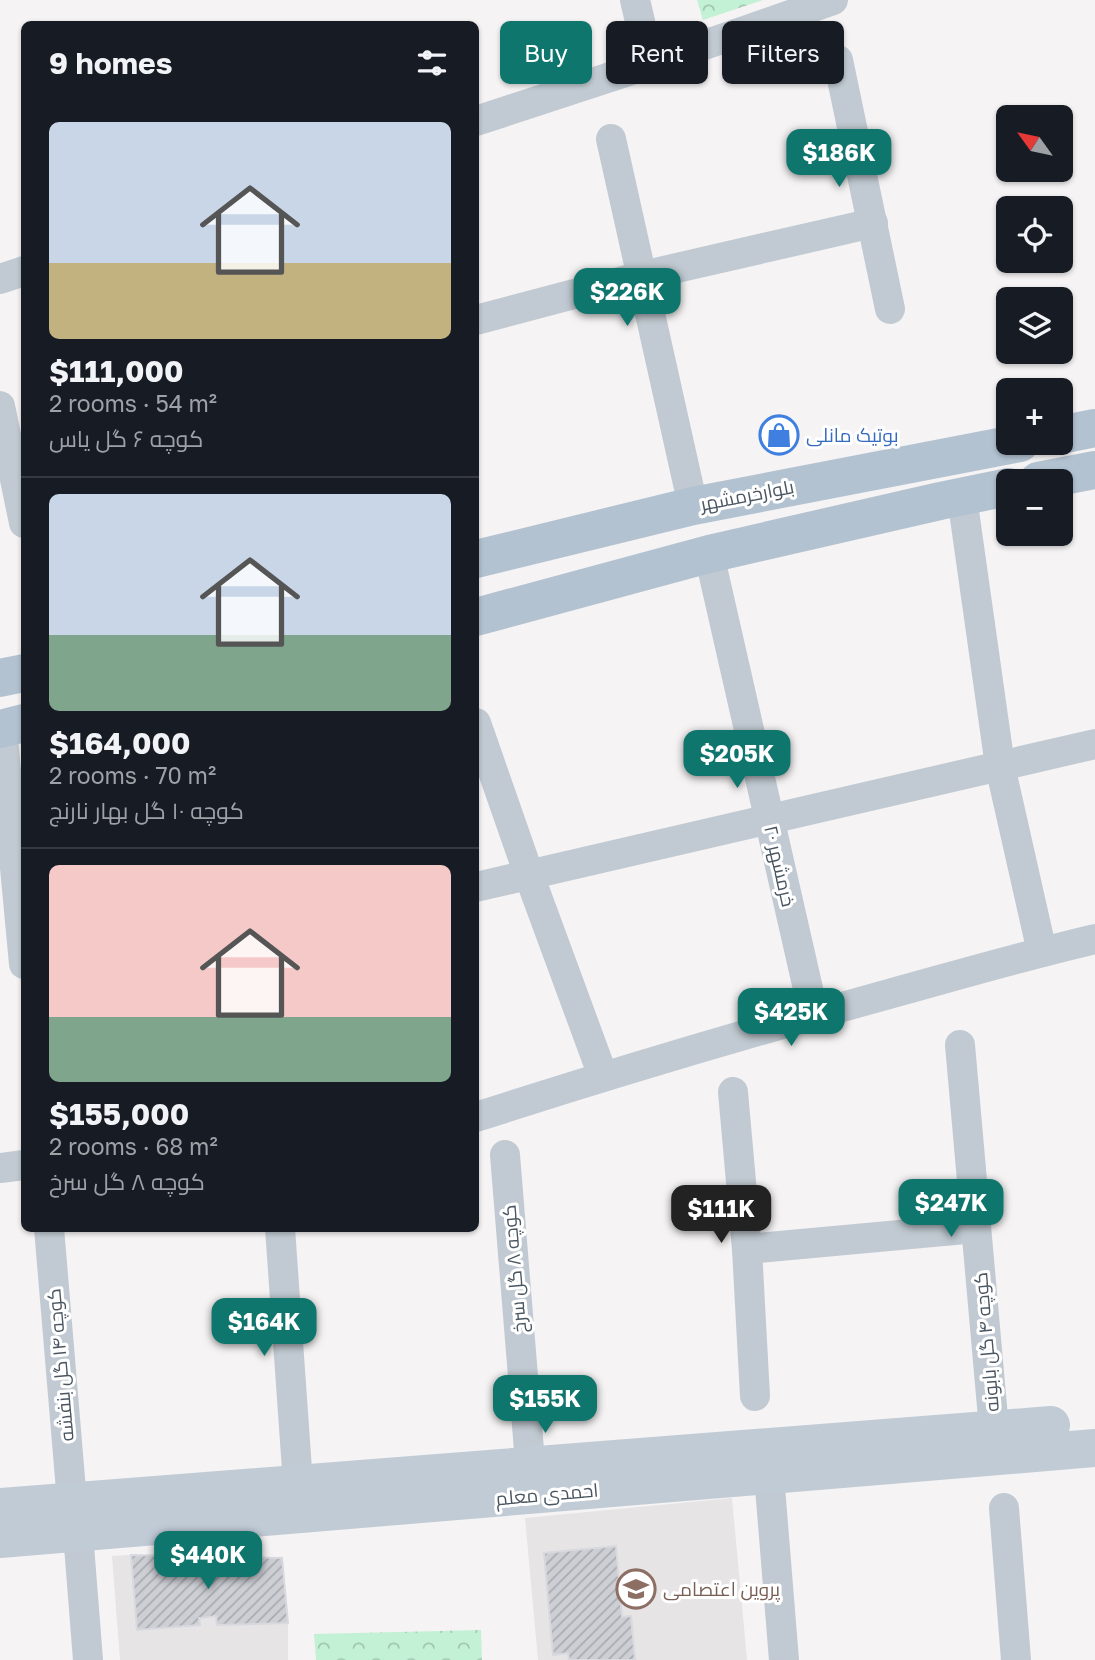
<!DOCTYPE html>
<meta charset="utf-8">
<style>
body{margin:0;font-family:"Golos Text",Cairo,sans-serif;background:#20242c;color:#f1f3f6;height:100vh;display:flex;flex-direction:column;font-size:26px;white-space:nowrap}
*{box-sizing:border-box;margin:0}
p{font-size:23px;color:#9ea1a6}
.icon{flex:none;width:38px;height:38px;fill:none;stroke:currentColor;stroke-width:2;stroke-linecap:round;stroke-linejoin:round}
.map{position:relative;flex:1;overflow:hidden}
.side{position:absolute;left:21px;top:21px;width:458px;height:1211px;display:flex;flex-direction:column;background:#171b24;border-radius:10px;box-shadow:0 2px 5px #0004}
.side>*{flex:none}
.banner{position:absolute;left:500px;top:21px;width:488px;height:63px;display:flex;gap:14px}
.needle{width:46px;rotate:303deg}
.controls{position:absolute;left:996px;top:105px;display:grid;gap:14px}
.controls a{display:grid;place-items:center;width:77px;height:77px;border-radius:10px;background:#171b24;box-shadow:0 2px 5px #0004;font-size:35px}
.price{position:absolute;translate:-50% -60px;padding:0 16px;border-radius:14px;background:#0f766e;color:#fff;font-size:23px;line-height:46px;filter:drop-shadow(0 2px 4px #0008)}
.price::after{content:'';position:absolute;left:50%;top:42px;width:21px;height:16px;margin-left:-10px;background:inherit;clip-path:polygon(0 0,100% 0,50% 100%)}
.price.on{background:#222;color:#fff}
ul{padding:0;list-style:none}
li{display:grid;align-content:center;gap:14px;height:371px;padding:0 28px}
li+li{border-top:2px solid #363941}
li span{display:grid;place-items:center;height:217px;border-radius:10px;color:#555}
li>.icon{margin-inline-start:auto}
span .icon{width:126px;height:126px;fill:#fffc;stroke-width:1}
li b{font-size:30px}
h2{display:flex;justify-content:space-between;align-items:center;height:84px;padding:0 28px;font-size:30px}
.tag{padding:0 24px;border-radius:10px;background:#171b24;box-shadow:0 2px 5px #0004;font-size:24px;line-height:63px}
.tag.on{background:#0f766e;color:#fff}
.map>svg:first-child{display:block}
.education{fill:#e6e4e5}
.forest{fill:url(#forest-crowns)}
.building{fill:url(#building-hatch);stroke:#d7d9de;stroke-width:2}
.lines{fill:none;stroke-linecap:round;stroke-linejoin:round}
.street{stroke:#c1cad2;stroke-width:30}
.secondary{stroke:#c1cbd6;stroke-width:38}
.primary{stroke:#b3c2d1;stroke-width:38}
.labels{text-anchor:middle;stroke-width:6;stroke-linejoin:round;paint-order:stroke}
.shop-label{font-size:19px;fill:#366cbe;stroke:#fff;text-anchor:start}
.street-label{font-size:19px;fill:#4a5661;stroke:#fff}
.education-label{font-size:19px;fill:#785e54;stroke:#fff;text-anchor:start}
</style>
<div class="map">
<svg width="1095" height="1660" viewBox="0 0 1095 1660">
<defs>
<pattern id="forest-crowns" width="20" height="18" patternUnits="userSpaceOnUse" patternTransform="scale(1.75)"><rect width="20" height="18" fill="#c3f1d5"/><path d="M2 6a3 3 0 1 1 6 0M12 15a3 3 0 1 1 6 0" fill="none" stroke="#a0c6b0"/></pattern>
<pattern id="building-hatch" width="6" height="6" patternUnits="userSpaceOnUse" patternTransform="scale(1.75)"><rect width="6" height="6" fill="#cdcfd5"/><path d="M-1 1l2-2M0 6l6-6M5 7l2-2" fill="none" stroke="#a8abb0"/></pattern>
</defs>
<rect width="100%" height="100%" fill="#f5f3f3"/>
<!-- education -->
<g class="education">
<polygon points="732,1498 747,1660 538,1660 525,1518"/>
<polygon points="131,1555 282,1558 288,1623 288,1660 120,1660 112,1556"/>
</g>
<!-- forest -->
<g class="forest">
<polygon points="697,0 763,0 703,20"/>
<polygon points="481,1630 482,1660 316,1660 314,1634"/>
</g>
<!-- building -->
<g class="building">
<polygon points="616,1546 622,1617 631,1616 635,1660 569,1660 568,1653 553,1655 544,1553"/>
<polygon points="131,1555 282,1558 288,1623 217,1625 216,1616 199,1618 200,1625 137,1630"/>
</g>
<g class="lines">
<!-- street -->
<g class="street">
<polyline points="635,0 650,64"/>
<polyline points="838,60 890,309"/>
<polyline points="476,121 650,64 833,0"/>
<polyline points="611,139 693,506"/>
<polyline points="0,279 24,271"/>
<polyline points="476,320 642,276 873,223"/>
<polyline points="0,406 24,523"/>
<polyline points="962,497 1000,766 1042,952"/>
<polyline points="709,554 814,1015"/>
<polyline points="476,723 529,875 603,1076"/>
<polyline points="2,728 24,964"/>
<polyline points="476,887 1095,744"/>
<polyline points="960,1045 994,1429 998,1448"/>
<polyline points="733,1092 747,1249 755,1396"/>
<path d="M476 1117C613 1073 751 1032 889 994 958 975 1026 955 1095 939"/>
<polyline points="505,1155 532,1487"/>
<polyline points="0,1168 24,1165"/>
<polyline points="49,1228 72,1502 78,1533 88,1660"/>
<polyline points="280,1228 298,1484 301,1504"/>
<polyline points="747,1249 976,1228"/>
<polyline points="765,1455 769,1475 784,1660"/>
<polyline points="1004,1508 1016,1660"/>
</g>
<!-- secondary -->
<g class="secondary">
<polyline points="0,1507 1051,1425"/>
<polyline points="0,1539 1095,1448"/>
</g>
<!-- primary -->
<g class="primary">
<polyline points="1060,435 1095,428"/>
<polyline points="1038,481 1095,470"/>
<polyline points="476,559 693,506 1020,443"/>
<polyline points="476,617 709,554 940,501 1008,487"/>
<polyline points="0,678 24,673"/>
<polyline points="0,729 24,723"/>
</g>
</g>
<!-- icons -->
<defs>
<g id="shop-ring" transform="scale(2.0125)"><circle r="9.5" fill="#fff" stroke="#3f7fe0" stroke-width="1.5"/><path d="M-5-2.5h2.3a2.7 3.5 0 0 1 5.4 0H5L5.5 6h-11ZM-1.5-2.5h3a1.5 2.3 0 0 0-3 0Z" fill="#3f7fe0"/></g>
<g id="school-ring" transform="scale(2.0125)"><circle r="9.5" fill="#fff" stroke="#8d6e63" stroke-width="1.5"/><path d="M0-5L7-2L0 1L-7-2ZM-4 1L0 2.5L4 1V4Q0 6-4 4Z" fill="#8d6e63"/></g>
</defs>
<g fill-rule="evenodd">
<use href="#shop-ring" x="779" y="435"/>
<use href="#school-ring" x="636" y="1589"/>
</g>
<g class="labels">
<!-- shop labels -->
<g class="shop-label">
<text x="806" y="442">بوتیک مانلی</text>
</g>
<!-- street labels -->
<g class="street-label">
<text transform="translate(747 495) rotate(-11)" y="7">بلوارخرمشهر</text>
<text transform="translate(780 866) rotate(77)" y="7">خرمشهر ۲۰</text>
<text transform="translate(514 1269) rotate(-95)" y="7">کوچه ۸ گل سرخ</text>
<text transform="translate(986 1342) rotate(-95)" y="7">کوچه ۴ گل بابونه</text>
<text transform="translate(60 1365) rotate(-95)" y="7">کوچه ۱۴ گل بنفشه</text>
<text transform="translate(547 1494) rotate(-5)" y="7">احمدی معلم</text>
</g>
<!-- education labels -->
<g class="education-label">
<text x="663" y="1596">پروین اعتصامی</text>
</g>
</g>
</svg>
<div class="controls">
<a><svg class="needle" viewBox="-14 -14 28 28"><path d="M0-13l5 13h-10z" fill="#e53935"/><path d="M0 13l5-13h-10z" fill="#9ea1a6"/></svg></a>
<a><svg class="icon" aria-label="locate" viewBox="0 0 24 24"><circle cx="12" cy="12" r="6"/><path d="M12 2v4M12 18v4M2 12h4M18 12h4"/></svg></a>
<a><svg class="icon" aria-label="layers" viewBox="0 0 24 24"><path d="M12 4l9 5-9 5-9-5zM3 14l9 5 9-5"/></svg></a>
<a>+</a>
<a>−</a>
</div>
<b class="price" style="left:839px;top:189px">$186K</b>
<b class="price" style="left:627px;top:328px">$226K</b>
<b class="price" style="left:737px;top:790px">$205K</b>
<b class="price" style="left:791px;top:1048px">$425K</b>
<b class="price" style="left:951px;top:1239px">$247K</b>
<b class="price on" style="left:721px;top:1245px">$111K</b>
<b class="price" style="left:264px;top:1358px">$164K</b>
<b class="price" style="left:545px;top:1435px">$155K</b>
<b class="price" style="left:208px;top:1591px">$440K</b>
<div class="banner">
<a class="tag on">Buy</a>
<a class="tag">Rent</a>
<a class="tag">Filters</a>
</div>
<section class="side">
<h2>9 homes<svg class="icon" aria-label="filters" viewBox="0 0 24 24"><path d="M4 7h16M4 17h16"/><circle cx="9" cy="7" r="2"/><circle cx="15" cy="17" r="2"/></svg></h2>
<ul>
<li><span style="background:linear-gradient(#c9d6e8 65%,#c2b280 0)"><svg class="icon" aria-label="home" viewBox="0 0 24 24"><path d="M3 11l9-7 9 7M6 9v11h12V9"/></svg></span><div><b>$111,000</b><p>2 rooms · 54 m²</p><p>کوچه ۶ گل یاس</p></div></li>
<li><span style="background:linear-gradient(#c9d6e8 65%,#7fa58c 0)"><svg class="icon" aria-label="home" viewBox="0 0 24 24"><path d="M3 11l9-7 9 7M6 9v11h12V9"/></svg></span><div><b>$164,000</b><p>2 rooms · 70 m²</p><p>کوچه ۱۰ گل بهار نارنج</p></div></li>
<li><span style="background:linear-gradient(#f6c9c9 70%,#7fa58c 0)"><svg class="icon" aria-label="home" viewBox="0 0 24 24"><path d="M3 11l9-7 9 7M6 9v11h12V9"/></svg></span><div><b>$155,000</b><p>2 rooms · 68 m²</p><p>کوچه ۸ گل سرخ</p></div></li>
</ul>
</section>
</div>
